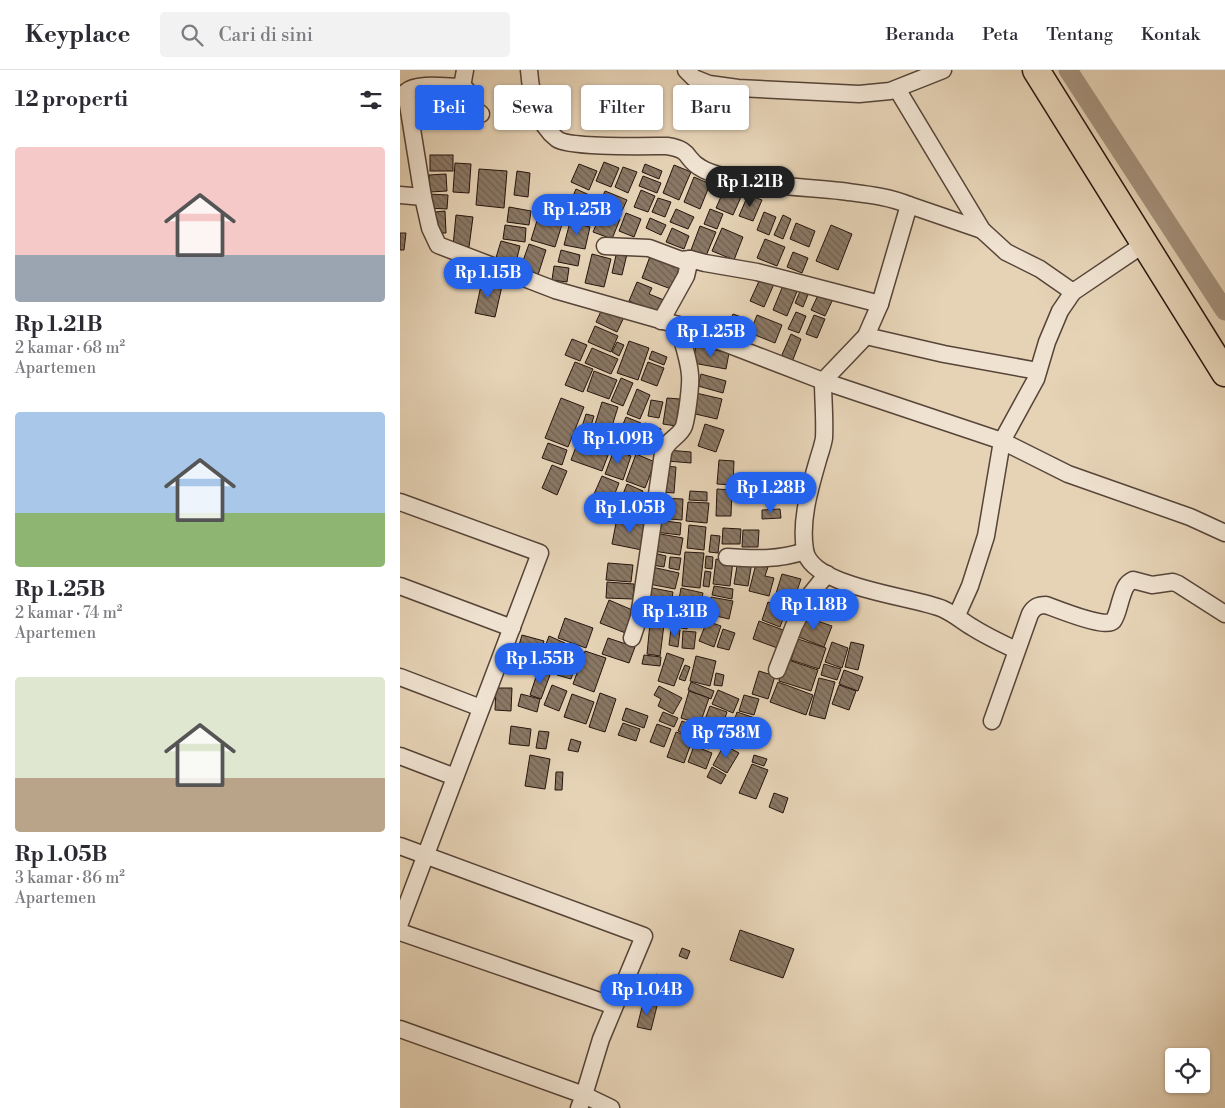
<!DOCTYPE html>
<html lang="id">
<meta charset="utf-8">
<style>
body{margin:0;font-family:"Libre Bodoni",serif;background:#f2f2f3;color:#2b2b33;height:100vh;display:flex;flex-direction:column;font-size:19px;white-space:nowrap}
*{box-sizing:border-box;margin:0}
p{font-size:16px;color:#7c7c81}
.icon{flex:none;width:28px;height:28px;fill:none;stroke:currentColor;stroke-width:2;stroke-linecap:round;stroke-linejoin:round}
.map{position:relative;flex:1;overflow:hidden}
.side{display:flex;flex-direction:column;background:#fff;width:400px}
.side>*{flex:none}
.hud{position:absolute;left:15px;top:15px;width:475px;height:45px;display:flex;gap:10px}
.buttons{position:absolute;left:765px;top:978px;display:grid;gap:10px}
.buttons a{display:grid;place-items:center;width:45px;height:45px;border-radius:5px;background:#fff;box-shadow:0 1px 4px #0004;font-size:25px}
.price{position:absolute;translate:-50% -42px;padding:0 11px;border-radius:18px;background:#2563eb;color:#fff;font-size:16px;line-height:32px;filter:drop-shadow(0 1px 2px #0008)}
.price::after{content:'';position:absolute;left:50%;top:30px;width:15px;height:11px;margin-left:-8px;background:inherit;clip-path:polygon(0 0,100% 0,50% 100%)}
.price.active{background:#222;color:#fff}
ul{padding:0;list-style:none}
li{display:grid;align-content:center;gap:10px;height:265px;padding:0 15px}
li span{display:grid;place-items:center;height:155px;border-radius:5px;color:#555}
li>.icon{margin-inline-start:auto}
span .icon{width:90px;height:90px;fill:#fffc;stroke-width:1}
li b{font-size:21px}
h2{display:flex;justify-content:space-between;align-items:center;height:60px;padding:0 15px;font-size:21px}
.pill{padding:0 18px;border-radius:5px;background:#fff;box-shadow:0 1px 4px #0004;font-size:18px;line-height:45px}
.pill.active{background:#2563eb;color:#fff}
header{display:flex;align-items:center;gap:30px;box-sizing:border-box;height:70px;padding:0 25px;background:#fff;border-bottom:1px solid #e1e1e2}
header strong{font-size:24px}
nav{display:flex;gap:28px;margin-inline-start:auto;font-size:18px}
.search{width:350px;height:45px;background:#f2f2f3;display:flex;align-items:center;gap:12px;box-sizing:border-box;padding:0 18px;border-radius:5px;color:#7c7c81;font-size:19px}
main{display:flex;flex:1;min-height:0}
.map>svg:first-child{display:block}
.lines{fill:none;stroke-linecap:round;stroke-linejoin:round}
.canal{stroke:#a5927d;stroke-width:19}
.building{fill:url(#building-back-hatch);stroke:#26150e}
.minor-casing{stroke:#564438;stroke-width:19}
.primary-casing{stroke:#26150e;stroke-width:29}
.minor{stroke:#efe2d0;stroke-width:16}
.primary{stroke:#e6d3b6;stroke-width:26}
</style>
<header>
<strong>Keyplace</strong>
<div class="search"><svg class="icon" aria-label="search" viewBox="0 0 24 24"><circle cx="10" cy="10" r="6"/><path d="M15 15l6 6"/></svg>Cari di sini</div>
<nav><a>Beranda</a><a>Peta</a><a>Tentang</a><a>Kontak</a></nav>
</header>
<main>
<section class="side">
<h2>12 properti<svg class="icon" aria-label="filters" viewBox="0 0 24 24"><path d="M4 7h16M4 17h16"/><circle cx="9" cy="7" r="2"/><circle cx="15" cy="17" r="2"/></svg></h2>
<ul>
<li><span style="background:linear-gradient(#f6c9c9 70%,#9aa5b1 0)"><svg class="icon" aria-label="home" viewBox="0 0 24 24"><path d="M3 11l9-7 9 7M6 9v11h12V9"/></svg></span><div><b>Rp 1.21B</b><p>2 kamar · 68 m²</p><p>Apartemen</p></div></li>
<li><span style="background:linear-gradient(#a9c7e8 65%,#8fb573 0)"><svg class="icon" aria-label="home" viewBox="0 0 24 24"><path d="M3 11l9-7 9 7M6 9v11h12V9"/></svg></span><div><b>Rp 1.25B</b><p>2 kamar · 74 m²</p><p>Apartemen</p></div></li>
<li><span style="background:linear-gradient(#dfe7d0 65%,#b9a48a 0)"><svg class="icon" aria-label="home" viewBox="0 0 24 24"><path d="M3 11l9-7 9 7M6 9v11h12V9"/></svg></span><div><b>Rp 1.05B</b><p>3 kamar · 86 m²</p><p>Apartemen</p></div></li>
</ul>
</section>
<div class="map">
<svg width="825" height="1038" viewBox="0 0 825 1038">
<defs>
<pattern id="building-back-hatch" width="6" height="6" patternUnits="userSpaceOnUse" patternTransform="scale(1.25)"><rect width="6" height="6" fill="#8a7865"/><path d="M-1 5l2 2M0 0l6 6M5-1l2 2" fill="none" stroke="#716152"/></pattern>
</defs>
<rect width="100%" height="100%" fill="#e6d3b6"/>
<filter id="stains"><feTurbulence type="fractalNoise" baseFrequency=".004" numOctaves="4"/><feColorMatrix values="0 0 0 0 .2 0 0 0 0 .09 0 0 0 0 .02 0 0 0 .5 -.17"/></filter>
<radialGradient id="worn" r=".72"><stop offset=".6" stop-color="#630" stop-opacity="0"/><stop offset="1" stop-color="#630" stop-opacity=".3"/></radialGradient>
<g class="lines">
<!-- canal -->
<polyline class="canal" points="668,0 825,241"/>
</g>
<!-- building -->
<g class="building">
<rect x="30" y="85" width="23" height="16"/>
<polygon points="204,92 219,98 211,117 196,111"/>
<polygon points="55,93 71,94 69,123 53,122"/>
<polygon points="179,94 197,101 189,120 171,112"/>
<polygon points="245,94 262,101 259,109 242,102"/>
<polygon points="274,95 291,102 279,130 263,123"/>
<polygon points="223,97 237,102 228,123 215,117"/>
<polygon points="79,99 107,101 104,138 76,135"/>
<polygon points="117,101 130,103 128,127 114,125"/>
<polygon points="46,104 47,121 30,122 29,105"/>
<polygon points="243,106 261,113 257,123 239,116"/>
<polygon points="294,107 310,114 300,139 284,132"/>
<polygon points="176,119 194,127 185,150 166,142"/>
<polygon points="241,120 255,126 248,142 234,137"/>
<polygon points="324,120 341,127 333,145 316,138"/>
<polygon points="205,121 227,130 222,141 200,132"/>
<polygon points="28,124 48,125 47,139 28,138"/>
<polygon points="348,125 362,130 353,151 339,146"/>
<polygon points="258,128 271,132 265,147 252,142"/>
<polygon points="109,137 131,141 129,155 107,152"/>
<polygon points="276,139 294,147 288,159 270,152"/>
<polygon points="310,139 323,144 317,159 304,154"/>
<polygon points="45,141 46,163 36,163 35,142"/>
<polygon points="140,141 164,148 155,177 131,170"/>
<polygon points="202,141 220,149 212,169 193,162"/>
<polygon points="364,142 376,147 369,165 357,160"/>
<polygon points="226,143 241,149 234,167 219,161"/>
<polygon points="56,145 73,147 69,177 53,176"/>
<polygon points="383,145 391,149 383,169 374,165"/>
<polygon points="250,148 266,155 261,165 246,158"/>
<polygon points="170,152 190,157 185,179 164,175"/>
<polygon points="396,153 415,161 409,177 390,169"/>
<polygon points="105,155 126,158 125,172 103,169"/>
<polygon points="431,155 452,164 438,200 416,191"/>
<polygon points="300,156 316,162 306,186 291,180"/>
<polygon points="272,158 289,166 284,179 266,172"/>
<polygon points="322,158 343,167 334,190 312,181"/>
<polygon points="0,163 6,163 4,180 0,180"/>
<polygon points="365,169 385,177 377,196 357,188"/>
<polygon points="101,171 120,176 115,196 95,191"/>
<polygon points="129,174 146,180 137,208 119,202"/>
<polygon points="161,180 180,185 178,196 158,192"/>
<polygon points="217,181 227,184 222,205 212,203"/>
<polygon points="252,181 282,192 271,219 242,208"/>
<polygon points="393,182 408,188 402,203 387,197"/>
<polygon points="192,184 211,189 204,217 185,213"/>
<polygon points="154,196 169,198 167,212 152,210"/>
<polygon points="360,209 374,214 364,237 350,231"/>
<polygon points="82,211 102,216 95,247 75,243"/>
<polygon points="237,212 252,218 249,224 264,230 258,243 229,231"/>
<polygon points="384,213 398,219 387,246 373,240"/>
<polygon points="401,219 409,222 403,237 395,233"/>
<polygon points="419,223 433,229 425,246 411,240"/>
<polygon points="203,237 224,247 217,262 196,252"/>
<polygon points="396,242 406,246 399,263 388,259"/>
<polygon points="333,244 344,248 336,267 325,262"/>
<polygon points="357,245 382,255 375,273 350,263"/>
<polygon points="414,245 425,249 417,268 406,264"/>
<polygon points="195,256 218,266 211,282 188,272"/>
<polygon points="391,264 401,269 392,292 381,287"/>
<polygon points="172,269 187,275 180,291 165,285"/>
<polygon points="229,271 249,278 238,310 217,303"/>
<polygon points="217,272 224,275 219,286 212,282"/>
<polygon points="296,276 329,283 326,299 293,293"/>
<polygon points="192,278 218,289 211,304 185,293"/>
<polygon points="252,281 267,287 264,295 249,289"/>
<polygon points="175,292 193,299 183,322 165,315"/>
<polygon points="248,292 264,298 257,316 241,310"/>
<polygon points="194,301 217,310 209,329 187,321"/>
<polygon points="301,304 326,311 323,323 298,316"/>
<polygon points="221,308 233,313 223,336 211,331"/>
<polygon points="237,319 250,325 240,349 227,344"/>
<polygon points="296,323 322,329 317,349 291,343"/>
<polygon points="161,328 184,337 168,377 145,368"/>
<polygon points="267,328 280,329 276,356 263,354"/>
<polygon points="251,330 263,332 259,348 248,346"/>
<polygon points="202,332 218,337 207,372 191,367"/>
<polygon points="186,344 194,346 189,362 181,360"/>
<polygon points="226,347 241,353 229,382 214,376"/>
<polygon points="245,353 261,359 253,381 237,376"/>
<polygon points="305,354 324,360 316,382 298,376"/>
<polygon points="179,369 210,380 202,401 171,390"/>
<polygon points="148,373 167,380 162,395 142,388"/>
<polygon points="214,380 231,386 223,410 205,404"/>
<polygon points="267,380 291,382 291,393 267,391"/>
<polygon points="236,384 255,392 245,418 226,411"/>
<polygon points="319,390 334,391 333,415 317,414"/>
<polygon points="152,395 167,401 157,425 142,418"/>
<polygon points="264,396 276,397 274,423 262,422"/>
<polygon points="202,406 219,413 212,431 194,424"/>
<polygon points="227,414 243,421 238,431 223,424"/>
<polygon points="317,419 332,420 331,446 316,446"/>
<polygon points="290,421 307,422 307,431 289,430"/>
<polygon points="260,428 283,429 282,450 258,448"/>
<polygon points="227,430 245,433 242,448 224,445"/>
<polygon points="288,432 309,433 307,453 286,451"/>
<polygon points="380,439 381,448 362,449 362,440"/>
<polygon points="217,448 247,454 242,480 212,474"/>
<polygon points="256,450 281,453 280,465 255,462"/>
<polygon points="289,455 306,457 304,480 287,478"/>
<polygon points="323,458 341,459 340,474 322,474"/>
<polygon points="343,460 359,460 358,477 342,477"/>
<polygon points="255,463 283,468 280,485 253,481"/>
<polygon points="311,465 320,466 318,483 309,482"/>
<polygon points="285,482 304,483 300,518 282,516"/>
<polygon points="254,483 266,486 264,497 252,495"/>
<polygon points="306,486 313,487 312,499 305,498"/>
<polygon points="270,487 281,488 279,500 269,498"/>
<polygon points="316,489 333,491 330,516 313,514"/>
<polygon points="338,490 352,492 348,516 334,514"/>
<polygon points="208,493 233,495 231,512 206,510"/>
<polygon points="356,494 368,497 365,506 374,508 369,526 349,521"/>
<polygon points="252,497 279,503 275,519 249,514"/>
<polygon points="305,501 311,502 309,517 303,516"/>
<polygon points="382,504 401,509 392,536 374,530"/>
<polygon points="207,512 234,514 233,529 206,528"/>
<polygon points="314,516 333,519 332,529 312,525"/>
<polygon points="247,517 273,522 269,547 242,542"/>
<polygon points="281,518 303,523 300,539 278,535"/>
<polygon points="311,527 333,531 329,549 307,544"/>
<polygon points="438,529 450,533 445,550 426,544 429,534 435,536"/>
<polygon points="209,530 237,542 228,564 200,553"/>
<polygon points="368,532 387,539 380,557 362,550"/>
<polygon points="275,537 291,540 287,559 271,556"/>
<polygon points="403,546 432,556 424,577 396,566"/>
<polygon points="165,548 193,558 186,578 158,568"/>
<polygon points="307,551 321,556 314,577 299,571"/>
<polygon points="359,551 386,561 380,579 353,569"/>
<polygon points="250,553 264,555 260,586 247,584"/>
<polygon points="271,559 280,560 278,577 269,575"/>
<polygon points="323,559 335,563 329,580 317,577"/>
<polygon points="283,561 296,562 294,579 282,578"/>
<polygon points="122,565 144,571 138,589 117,582"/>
<polygon points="149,566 165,573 155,599 139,593"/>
<polygon points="208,568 235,577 229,593 202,584"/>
<polygon points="398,569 426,578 419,599 391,590"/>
<polygon points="432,572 448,578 442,598 425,592"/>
<polygon points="451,572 464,575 458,600 445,597"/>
<polygon points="166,576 181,581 171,609 157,605"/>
<polygon points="185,581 206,588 194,622 173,614"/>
<polygon points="267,583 284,589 274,616 258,611"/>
<polygon points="244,585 261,587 260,596 242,594"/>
<polygon points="296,586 316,591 310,616 290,611"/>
<polygon points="122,589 133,593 129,602 119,597"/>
<polygon points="385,589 418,600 411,621 379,611"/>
<polygon points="424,594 441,599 437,610 421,605"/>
<polygon points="285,595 290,597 285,611 279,609"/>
<polygon points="444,600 463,607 458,621 439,614"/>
<polygon points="138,601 150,605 141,629 130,625"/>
<polygon points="359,601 375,606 368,629 352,624"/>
<polygon points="316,603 324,605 322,616 314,615"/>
<polygon points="419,608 435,612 425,649 409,645"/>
<polygon points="291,612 314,621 311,629 288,620"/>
<polygon points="378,612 413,625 406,645 370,632"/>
<polygon points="152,615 167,621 159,641 144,635"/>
<polygon points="439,615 456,621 449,640 432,634"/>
<polygon points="259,616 282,628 273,644 258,636 261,629 254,625"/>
<polygon points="96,618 112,618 111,641 95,640"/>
<polygon points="318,620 339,629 333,643 312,634"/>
<polygon points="289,621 309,628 300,654 281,648"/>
<polygon points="200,623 216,629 205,662 189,657"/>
<polygon points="121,624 140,629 137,642 118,636"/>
<polygon points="172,624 194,632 186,654 164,647"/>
<polygon points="344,625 359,629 354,645 339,641"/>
<polygon points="310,636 327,642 320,663 302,657"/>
<polygon points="226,638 248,646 244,658 222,650"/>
<polygon points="263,642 278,648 274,657 259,651"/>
<polygon points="337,642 361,650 354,669 331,661"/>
<polygon points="282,651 297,657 293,667 278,661"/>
<polygon points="223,653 240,659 236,671 218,665"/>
<polygon points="257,654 271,659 264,677 250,672"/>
<polygon points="111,656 131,659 129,676 109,674"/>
<polygon points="302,659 315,665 309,679 296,674"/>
<polygon points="139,661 149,662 146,679 136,678"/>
<polygon points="276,662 293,668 284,693 267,687"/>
<polygon points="171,669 181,672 178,682 168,680"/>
<polygon points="324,675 339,683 327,703 313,695"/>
<polygon points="294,676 312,683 306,699 288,692"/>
<polygon points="130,685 150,689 145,719 125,716"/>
<polygon points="354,685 367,689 364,696 352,692"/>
<polygon points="352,694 368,700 356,729 339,723"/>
<polygon points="312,697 326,705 321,714 307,707"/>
<polygon points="156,702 163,702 162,720 155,720"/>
<polygon points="374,723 388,728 383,743 369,737"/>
<polygon points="340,860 394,879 383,908 330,890"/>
<polygon points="282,878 290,881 287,889 279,886"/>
<polygon points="256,904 270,910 259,935 245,929"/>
<polygon points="243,933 257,936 251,960 237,957"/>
</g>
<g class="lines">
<!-- minor casing -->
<g class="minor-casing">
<g id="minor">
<path d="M129 0C131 24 136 53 157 69 169 78 248 76 267 76 293 80 284 89 301 98 307 102 315 104 322 106 361 116 402 117 441 121 463 124 488 126 509 135"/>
<polyline points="286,0 294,8 309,14 338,18 459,24 490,21 543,0"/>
<path d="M62 17C71 21 70 26 70 35L81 44"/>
<polyline points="497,19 582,160 606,182 640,199 673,222 744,174"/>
<polyline points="0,125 23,127 30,158 38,175 155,220 278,255 423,311 602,371 668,404 790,447 825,463"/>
<path d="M23 127 6 22C16 12 48 17 62 17L65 0"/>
<path d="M582 160 509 135 480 234 466 266 423 311C423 329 425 349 424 368 423 375 420 383 418 390 410 418 400 450 405 480 411 518 513 526 543 539 554 544 562 551 572 557 586 566 601 573 616 580"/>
<polyline points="205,176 249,178 281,190 290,189"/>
<polyline points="261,251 286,206 290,189 305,193 357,202 480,234"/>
<polyline points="466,266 544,284 638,301"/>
<polyline points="0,432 140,483 0,853"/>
<path d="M327 487C354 489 379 490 405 481"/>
<polyline points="0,516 112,558"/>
<polyline points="557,545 570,516 586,466 602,371 636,309 647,272 660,241 673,222"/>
<path d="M232 568 239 547 263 383C266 370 280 367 284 356 287 346 291 315 290 305 289 289 282 271 278 255"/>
<polyline points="377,600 394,556 410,525 427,504"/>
<polyline points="0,607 81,638"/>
<path d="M592 651 630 544C634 537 638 535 646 535 657 539 706 559 713 551 717 546 719 535 721 529 724 520 725 514 733 510L752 515 773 512 778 514 825 544"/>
<polyline points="0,686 55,707"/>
<polyline points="0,776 244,866 201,969 184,1025 211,1038"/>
<polyline points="0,862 214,936"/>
<polyline points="0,959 184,1025 179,1038"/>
</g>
</g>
<!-- primary casing -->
<g class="primary-casing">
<polyline id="primary" points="636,0 825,303"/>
</g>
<!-- minor -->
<use href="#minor" class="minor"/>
<!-- primary -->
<use href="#primary" class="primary"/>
</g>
<rect width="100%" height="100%" filter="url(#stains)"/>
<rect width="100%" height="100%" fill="url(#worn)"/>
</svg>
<div class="buttons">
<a><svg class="icon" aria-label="locate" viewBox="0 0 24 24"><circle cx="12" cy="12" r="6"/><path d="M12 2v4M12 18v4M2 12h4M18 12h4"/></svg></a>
</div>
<b class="price active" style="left:350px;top:138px">Rp 1.21B</b>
<b class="price" style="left:177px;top:166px">Rp 1.25B</b>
<b class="price" style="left:88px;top:229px">Rp 1.15B</b>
<b class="price" style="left:311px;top:288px">Rp 1.25B</b>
<b class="price" style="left:218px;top:395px">Rp 1.09B</b>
<b class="price" style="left:371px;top:444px">Rp 1.28B</b>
<b class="price" style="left:230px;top:464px">Rp 1.05B</b>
<b class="price" style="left:414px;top:561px">Rp 1.18B</b>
<b class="price" style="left:275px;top:568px">Rp 1.31B</b>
<b class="price" style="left:140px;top:615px">Rp 1.55B</b>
<b class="price" style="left:326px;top:689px">Rp 758M</b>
<b class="price" style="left:247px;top:946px">Rp 1.04B</b>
<div class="hud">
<a class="pill active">Beli</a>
<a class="pill">Sewa</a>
<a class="pill">Filter</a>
<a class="pill">Baru</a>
</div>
</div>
</main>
